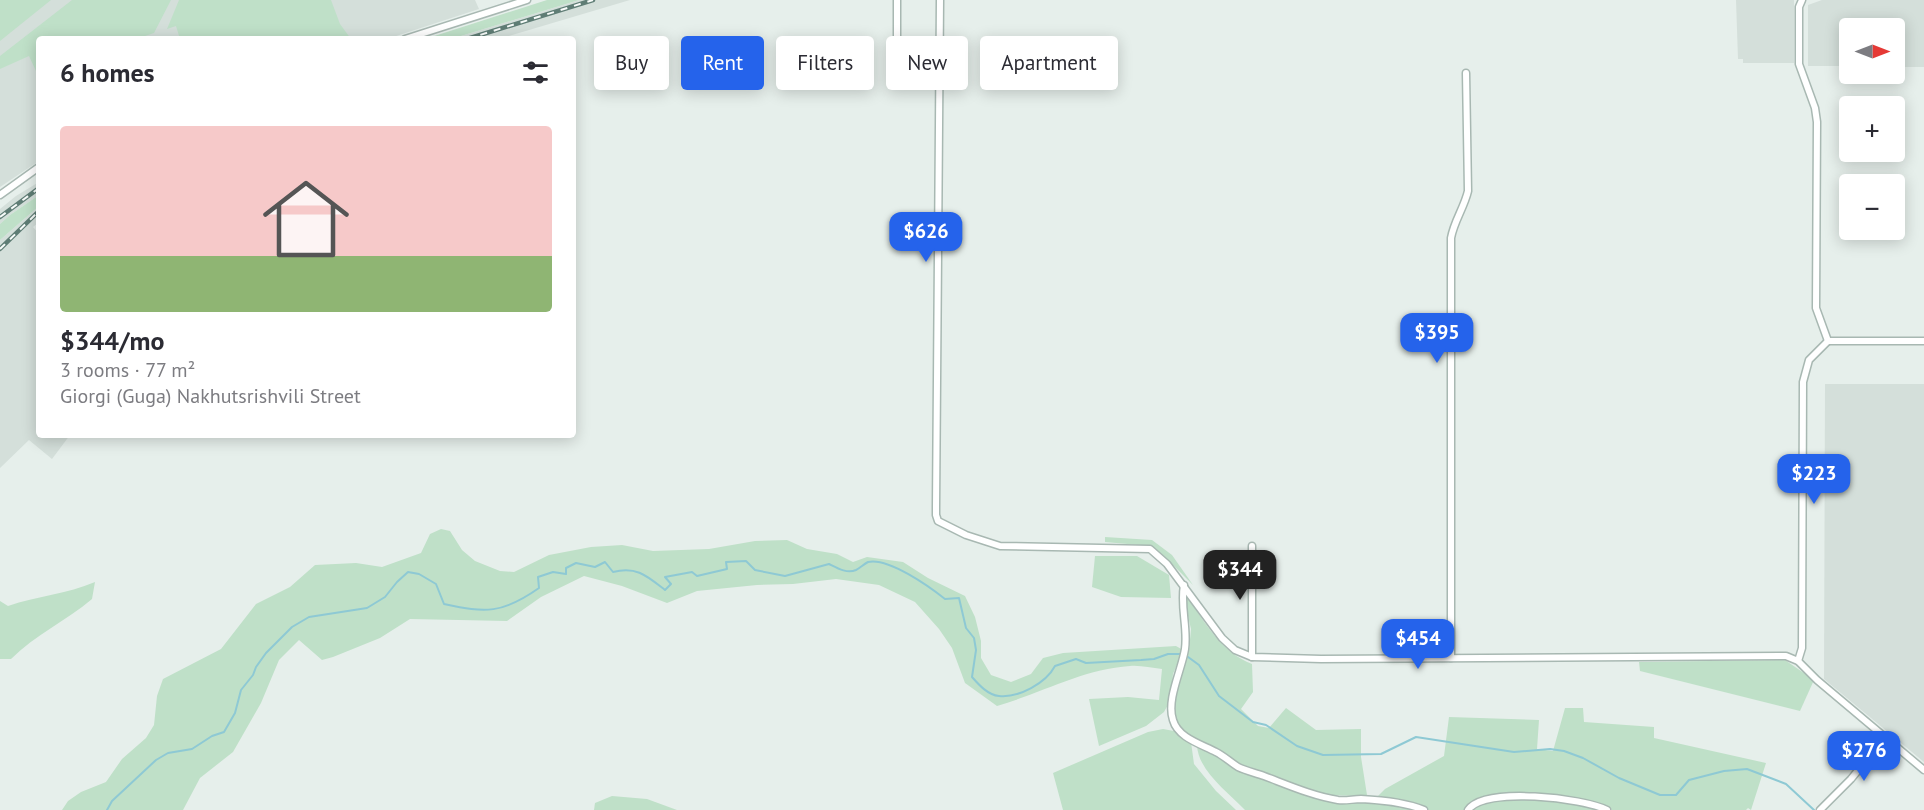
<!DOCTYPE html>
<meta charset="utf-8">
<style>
body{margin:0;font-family:"PT Sans",sans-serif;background:#f2f2f3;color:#2b2b33;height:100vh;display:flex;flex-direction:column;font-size:22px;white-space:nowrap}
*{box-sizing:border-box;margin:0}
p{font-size:20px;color:#7c7c81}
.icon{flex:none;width:33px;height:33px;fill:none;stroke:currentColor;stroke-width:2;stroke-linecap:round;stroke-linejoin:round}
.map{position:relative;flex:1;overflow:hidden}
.side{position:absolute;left:36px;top:36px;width:540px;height:402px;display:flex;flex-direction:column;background:#fff;border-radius:6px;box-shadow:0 3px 15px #0003}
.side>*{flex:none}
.guide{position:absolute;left:594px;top:36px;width:570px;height:54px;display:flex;gap:12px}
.needle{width:39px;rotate:90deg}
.fabs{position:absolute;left:1839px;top:18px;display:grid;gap:12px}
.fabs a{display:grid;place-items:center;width:66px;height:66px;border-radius:6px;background:#fff;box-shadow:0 3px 15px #0003;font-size:30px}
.price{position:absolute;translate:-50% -51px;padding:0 14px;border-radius:12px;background:#2563eb;color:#fff;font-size:20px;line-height:39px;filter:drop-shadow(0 2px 3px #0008)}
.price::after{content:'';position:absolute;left:50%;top:36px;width:18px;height:14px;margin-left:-9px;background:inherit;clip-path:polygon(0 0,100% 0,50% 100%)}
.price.active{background:#222;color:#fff}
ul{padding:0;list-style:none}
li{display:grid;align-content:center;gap:12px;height:318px;padding:0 24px}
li+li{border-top:2px solid #e1e1e2}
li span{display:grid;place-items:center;height:186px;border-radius:6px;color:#555}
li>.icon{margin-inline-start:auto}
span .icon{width:108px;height:108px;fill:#fffc;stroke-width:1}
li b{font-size:26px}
h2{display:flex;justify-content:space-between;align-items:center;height:72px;padding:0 24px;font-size:26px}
.tag{padding:0 21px;border-radius:6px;background:#fff;box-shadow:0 3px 15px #0003;font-size:21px;line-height:54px}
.tag.active{background:#2563eb;color:#fff}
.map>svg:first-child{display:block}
.built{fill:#d4dfda}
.green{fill:#bfe0c8}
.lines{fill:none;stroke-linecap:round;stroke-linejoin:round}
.stream{stroke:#8ec9d4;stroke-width:2}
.street-casing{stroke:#a8b8b2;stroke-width:9}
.street{stroke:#fff;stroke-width:6}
.rail-casing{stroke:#5f7d75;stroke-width:4.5}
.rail{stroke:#f7fbf9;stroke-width:2;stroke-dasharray:7;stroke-linecap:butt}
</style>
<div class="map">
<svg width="1924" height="810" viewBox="0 0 1924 810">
<rect width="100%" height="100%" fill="#e6efeb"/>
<!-- built -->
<g class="built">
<polygon points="0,0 475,0 479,9 387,39 39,39 39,161 0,187"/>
<polygon points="579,0 630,0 499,39 451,39"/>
<polygon points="1736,0 1794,0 1794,63 1743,63 1743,59 1738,59"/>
<polygon points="1822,0 1924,0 1924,67 1895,67 1894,28 1850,28 1849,66 1808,66 1808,5"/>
<polygon points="39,182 39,195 10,215 0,224 0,209 16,196"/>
<polygon points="39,206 39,222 33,227 39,234 39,435 70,435 52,459 29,440 0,468 0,240"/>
<polygon points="1825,384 1924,384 1924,762 1824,679"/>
</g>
<!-- green -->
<g class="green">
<polygon points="0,0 51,0 0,41"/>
<polygon points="72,0 171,0 154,33 136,39 39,39 39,70 36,71 29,56 0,69 0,56"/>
<polygon points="179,0 331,0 340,24 351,39 180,39 176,26 167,29"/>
<polygon points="547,0 579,0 451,39 425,39"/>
<polygon points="39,195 39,206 0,240 0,224 10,215"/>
<path d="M441 529 450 531 462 550 475 561 500 571 514 572 549 555 591 547 622 545 653 551 709 549 755 541 787 540 807 549 837 554 853 562 867 557 903 562 928 578 965 596 975 617 981 641V658L991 675 1011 682 1031 674 1043 658 1063 653 1176 646 1183 650 1173 674 1170 701 1164 712 1146 726 1099 746 1089 699 1128 697 1159 700 1162 669C1151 668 1140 665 1130 666 1083 669 1042 693 997 706L965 683 952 648 939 629 915 602 879 585 836 579 793 584 757 585 697 591 667 603 622 586 584 576 541 597 507 621 410 619 380 638 333 657 322 660 299 640 279 660 261 703 233 752 200 778 183 810H62L68 801 81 792 106 782 122 759 146 738 154 725 157 696 163 679 221 649 256 604 290 587 315 565 356 563 382 567 421 553 430 534Z"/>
<polygon points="1105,537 1152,540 1172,555 1193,585 1163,555 1150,546 1105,542"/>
<polygon points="1095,556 1137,556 1169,575 1171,598 1121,597 1092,587"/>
<path d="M95 582 92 599C66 621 35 635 11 659H0V601L8 606C37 596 67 594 95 582Z"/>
<path d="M1188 598C1207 625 1220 651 1252 664L1253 692 1241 709 1258 726 1269 728 1286 708 1316 730 1361 729V757L1367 795 1377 797 1385 789 1444 756 1449 717 1539 720 1537 749 1553 751 1565 708H1583L1584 722 1654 727V738L1766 763 1751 810 1748 808 1746 810H1612L1602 804C1571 799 1485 779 1464 810H1429L1414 803 1362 796 1323 795 1240 766 1229 756 1180 730 1175 719 1174 707 1180 671 1189 651 1191 629 1185 603Z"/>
<polygon points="1785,660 1814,680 1800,711 1640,671 1639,662"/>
<polygon points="1163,729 1174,731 1191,742 1194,764 1216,791 1236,810 1063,810 1053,773 1148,732"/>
<path d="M1197 745 1259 777 1321 800 1343 803 1364 802 1419 810H1245C1228 792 1198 771 1197 745Z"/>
<polygon points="612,796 647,799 677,810 594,810 595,803"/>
<polygon points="1537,799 1573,803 1597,810 1471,810 1472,808 1489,801"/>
</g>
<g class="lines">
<!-- stream -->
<path class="stream" d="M107 810 112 801 156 760 168 753 192 749 212 736 224 732 235 713 241 690 253 675 256 667 266 653 292 627 309 617 367 608 385 597 397 582 408 572 419 574 436 584 444 604C486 613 502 614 539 588L538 577 553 572 566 574V568L576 563 595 567 605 562 613 572C637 566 647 576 665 590L671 584 665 577 692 572 697 576 727 569 726 562 746 561 755 570 785 576 829 564C837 568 847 574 856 570 860 568 864 564 868 562 888 557 930 587 945 599L959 598 966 628 974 638 976 650 972 677C979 685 988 695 999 696 1019 698 1046 683 1055 666L1076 659 1086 663 1141 660 1154 659 1168 654H1184L1199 665 1219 696 1253 722 1266 725 1297 746 1323 755 1381 754 1416 737 1514 752 1550 749 1564 751 1583 758 1619 778 1660 795H1676L1689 780 1724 771 1747 769 1786 784 1814 810"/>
<!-- street casing -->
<g class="street-casing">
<g id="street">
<polyline points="940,0 936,507 936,515 938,521 966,535 1000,546 1150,549 1167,564 1222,638 1235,650 1252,657 1321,659 1786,656 1798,661 1817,680 1924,770"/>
<polyline points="1802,0 1799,7 1799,64 1815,108 1817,122 1816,308 1828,341"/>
<polyline points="405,39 527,0"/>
<polyline points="897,43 897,0"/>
<polyline points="0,195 39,167"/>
<polyline points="1828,341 1924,341"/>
<path d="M1184 585C1180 607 1188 627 1185 649 1182 669 1166 700 1173 720 1178 738 1201 744 1216 752 1224 756 1230 762 1238 767 1246 771 1256 773 1264 776 1288 785 1313 796 1338 800 1346 801 1353 799 1361 799 1381 800 1405 802 1424 810"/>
<polyline points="1252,657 1252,546"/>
<path d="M1451 658V238C1454 221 1464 208 1468 191L1466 73"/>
<polyline points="1798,661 1802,648 1803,382 1809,360 1828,341"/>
<path d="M1468 810C1485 786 1583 798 1607 810"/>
<polyline points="1820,810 1851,779 1886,736"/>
</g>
</g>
<!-- street -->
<use href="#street" class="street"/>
<!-- rail casing -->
<g class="rail-casing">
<g id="rail">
<polyline points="467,39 593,0"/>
<polyline points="0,217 39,188"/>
<polyline points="0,249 39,211"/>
</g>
</g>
<!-- rail -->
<use href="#rail" class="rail"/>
</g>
</svg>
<div class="fabs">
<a><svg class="needle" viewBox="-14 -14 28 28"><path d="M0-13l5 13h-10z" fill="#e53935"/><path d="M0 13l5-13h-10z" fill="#7c7c81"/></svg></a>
<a>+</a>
<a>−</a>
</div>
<b class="price" style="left:926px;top:263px">$626</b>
<b class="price" style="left:1437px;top:364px">$395</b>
<b class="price" style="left:1814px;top:505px">$223</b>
<b class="price active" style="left:1240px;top:601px">$344</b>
<b class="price" style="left:1418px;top:670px">$454</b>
<b class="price" style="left:1864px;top:782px">$276</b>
<div class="guide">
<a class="tag">Buy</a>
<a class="tag active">Rent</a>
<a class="tag">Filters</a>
<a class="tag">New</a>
<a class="tag">Apartment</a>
</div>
<section class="side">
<h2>6 homes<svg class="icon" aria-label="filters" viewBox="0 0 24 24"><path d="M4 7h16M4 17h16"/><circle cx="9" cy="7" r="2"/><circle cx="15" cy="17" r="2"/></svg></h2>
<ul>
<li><span style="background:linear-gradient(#f6c9c9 70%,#8fb573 0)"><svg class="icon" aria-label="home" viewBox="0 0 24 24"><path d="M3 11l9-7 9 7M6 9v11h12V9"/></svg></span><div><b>$344/mo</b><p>3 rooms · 77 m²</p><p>Giorgi (Guga) Nakhutsrishvili Street</p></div></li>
</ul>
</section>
</div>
